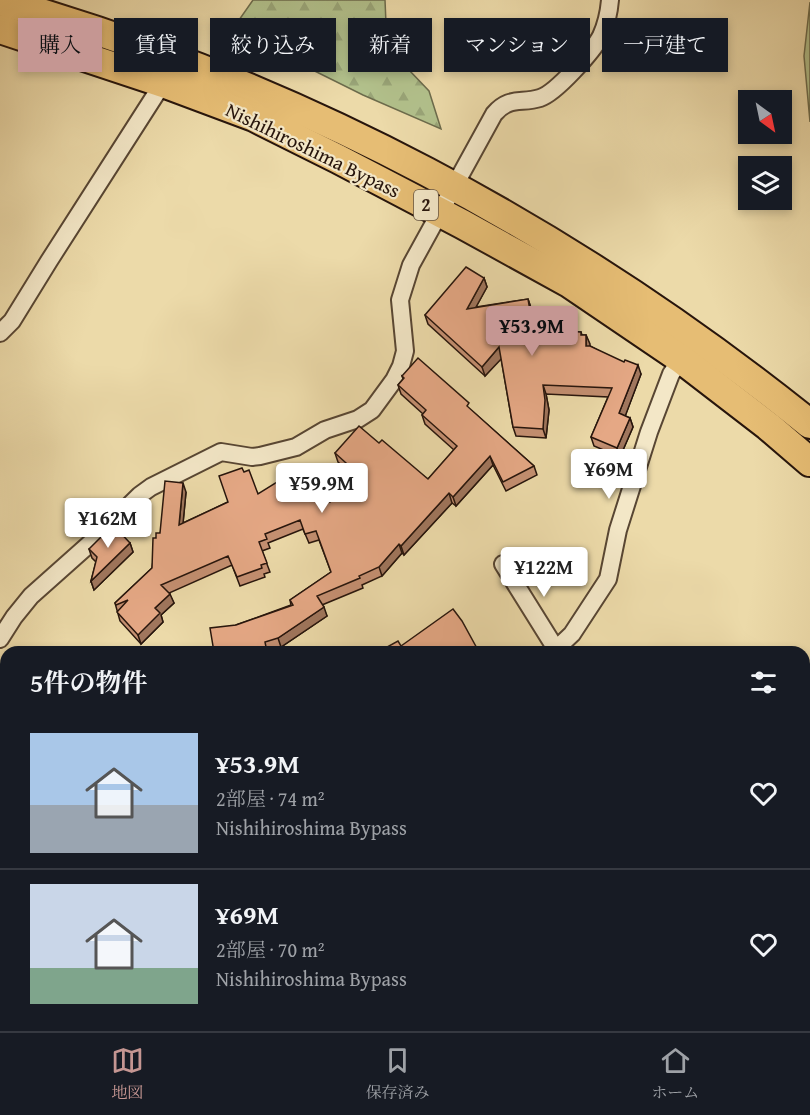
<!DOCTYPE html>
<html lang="ja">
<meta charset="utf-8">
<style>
body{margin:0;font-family:"Gentium Book Plus","Noto Serif JP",serif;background:#20242c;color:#f1f3f6;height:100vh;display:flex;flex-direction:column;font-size:22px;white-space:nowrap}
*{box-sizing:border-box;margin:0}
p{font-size:20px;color:#9ea1a6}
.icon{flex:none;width:33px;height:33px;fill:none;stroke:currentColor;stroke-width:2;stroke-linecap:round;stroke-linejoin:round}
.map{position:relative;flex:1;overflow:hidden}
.panel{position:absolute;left:0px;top:646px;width:810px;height:386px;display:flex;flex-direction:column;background:#171b24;border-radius:18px 18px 0 0;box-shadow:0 3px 9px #0003}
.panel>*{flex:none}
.top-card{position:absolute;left:18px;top:18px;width:774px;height:54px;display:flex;gap:12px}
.needle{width:39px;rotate:147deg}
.controls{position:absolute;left:738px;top:90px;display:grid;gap:12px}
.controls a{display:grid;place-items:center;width:54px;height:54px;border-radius:0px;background:#171b24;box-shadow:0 3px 9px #0003;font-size:30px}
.price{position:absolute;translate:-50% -51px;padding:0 14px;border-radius:6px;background:#fff;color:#222;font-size:20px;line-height:39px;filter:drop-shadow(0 2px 3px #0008)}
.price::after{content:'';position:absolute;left:50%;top:36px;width:18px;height:14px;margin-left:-9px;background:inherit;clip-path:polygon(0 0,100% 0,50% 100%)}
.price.active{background:#c59692;color:#111}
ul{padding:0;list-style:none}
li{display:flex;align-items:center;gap:18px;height:150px;padding:0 30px}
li+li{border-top:2px solid #363941}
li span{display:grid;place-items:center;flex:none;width:168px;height:120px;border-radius:0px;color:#555}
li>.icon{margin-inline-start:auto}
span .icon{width:72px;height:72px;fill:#fffc;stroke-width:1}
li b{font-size:26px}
h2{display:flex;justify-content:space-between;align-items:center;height:72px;padding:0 30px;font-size:26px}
.tag{padding:0 21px;border-radius:0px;background:#171b24;box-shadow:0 3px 9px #0003;font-size:21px;line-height:54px}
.tag.active{background:#c59692;color:#111}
.dock{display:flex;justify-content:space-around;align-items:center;height:84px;border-top:2px solid #363941;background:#171b24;font-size:16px;color:#9ea1a6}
.dock a{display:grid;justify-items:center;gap:3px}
.dock .active{color:#c59692}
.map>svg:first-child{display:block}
.forest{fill:url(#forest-firs);stroke:#6c6b4c;stroke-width:1.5}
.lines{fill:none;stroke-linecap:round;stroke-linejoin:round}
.minor-casing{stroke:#584633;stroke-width:20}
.trunk-casing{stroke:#27150c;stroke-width:32}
.minor{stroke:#f3e7c7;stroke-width:16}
.trunk{stroke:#e6bd74;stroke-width:28}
.wall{fill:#c59072;stroke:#27150c;stroke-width:1.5}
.shaded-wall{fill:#a0765d;stroke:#27150c;stroke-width:1.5}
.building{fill:#e5a885;stroke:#27150c;stroke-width:1.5}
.labels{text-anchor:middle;stroke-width:4.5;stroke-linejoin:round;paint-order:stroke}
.shield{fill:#f3e7c7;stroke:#645444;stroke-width:1.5}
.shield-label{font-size:18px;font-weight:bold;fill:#27150c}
.street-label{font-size:20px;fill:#27150c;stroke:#f3e7c7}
</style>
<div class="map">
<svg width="810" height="1031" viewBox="0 0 810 1031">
<defs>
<pattern id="forest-firs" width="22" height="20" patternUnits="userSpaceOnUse" patternTransform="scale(1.5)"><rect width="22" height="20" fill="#b2c18c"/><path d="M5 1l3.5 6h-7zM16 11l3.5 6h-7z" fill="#99a578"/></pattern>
</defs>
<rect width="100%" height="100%" fill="#ecdaa9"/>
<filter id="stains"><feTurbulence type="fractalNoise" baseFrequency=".00333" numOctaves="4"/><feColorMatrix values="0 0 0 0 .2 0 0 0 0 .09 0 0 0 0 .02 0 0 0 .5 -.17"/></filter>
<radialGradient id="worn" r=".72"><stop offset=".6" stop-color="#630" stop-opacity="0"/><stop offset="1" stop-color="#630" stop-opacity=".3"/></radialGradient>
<!-- forest -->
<g class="forest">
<polygon points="253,0 385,0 387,47 429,91 441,129 363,95 232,30"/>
<polygon points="810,2 810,122 804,56"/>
</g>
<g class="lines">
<!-- minor casing -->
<g class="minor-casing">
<g id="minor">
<polyline points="0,333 12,321 49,261 163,83"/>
<polyline points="503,564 556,649"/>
<path d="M0 639 14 617 31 596 95 539 140 495 151 487 221 452 252 457 260 456 296 447 325 430 358 419 372 410 394 380 401 366 405 351 400 300 411 265 494 114C509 96 521 104 540 98 556 93 593 51 601 36 606 25 609 12 610 0"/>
<polyline points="553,652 572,634 608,579 618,530 649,432 671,374 681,359"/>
<polyline points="0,711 6,709"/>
<polyline points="804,895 810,890"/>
<polyline points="804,976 810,978"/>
<polyline points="123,1026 132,1031"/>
<polyline points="195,1026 198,1031"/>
<polyline points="456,1026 459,1031"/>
<polyline points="585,1031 586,1026"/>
<polyline points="724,1031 726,1026"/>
</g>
</g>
<!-- trunk casing -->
<g class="trunk-casing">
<g id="trunk">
<path d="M0 1C297 85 570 231 810 424"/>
<polyline points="0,29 163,83 254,117 338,159 462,224 569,283 681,359 768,426 810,462"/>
</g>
</g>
<!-- minor -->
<use href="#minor" class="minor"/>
<!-- trunk -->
<use href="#trunk" class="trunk"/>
</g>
<!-- wall -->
<g class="wall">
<polygon points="484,278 487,287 476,307 528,299 531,308 536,333 564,334 581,332 582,335 586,335 590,346 641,374 625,416 630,418 633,427 620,457 594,446 591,437 608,397 546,394 549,410 546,438 516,436 513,427 501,358 485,376 428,324 425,315"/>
<polygon points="402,376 472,411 534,466 537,475 506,491 493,465 456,506 452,503 404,555 402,553 382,576 362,585 363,588 322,605 327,616 281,647 268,651 268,652 214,652 236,625 291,605 290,600 331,572 319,540 309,543 303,529 268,543 270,548 262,551 270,572 264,574 265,577 240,586 232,565 169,593 174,603 161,615 163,622 141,644 120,621 115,603 152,568 156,538 160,533 186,492 183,523 228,502 244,472 258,494 330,502 353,475 338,462 335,453 379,443 428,479 454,450 425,424 422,415 423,414 401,394 398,385 403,379"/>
<polygon points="130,543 133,552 94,590 91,581 96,562 92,558 89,549"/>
<polygon points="6,784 6,834 0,825 0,788"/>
<polygon points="6,841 6,877 1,875 0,872 0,859"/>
</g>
<!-- shaded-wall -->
<g class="shaded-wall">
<polygon points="484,278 487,287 470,318 467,309"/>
<polygon points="528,299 531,308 537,342 534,333"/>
<polygon points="586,335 590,344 589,355 586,346"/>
<polygon points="499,347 503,357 485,376 482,367"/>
<polygon points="638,365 641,374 623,422 619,413"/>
<polygon points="543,385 546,394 549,410 546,438 543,429"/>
<polygon points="630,418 633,427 620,457 617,448"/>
<polygon points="490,456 493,465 456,506 453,497"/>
<polygon points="183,483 186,492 182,534 179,525"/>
<polygon points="449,493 452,503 404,555 401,546"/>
<polygon points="130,543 133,552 94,590 91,581"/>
<polygon points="399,544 402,553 382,576 379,567"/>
<polygon points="170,594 174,603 161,615 163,622 141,644 138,635 155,608"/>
<polygon points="324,607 327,616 281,647 278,638"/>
<polygon points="704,1026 711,1026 709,1031 702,1031"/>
</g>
<!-- building -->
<g class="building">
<polygon points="466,267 484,278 467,309 528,299 534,333 564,334 564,331 581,332 581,335 586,335 586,346 590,346 624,362 625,360 638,365 619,413 630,418 617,448 591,437 612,388 543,385 545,400 543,429 513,427 499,347 482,367 425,315"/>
<polygon points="418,358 469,403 467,406 534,466 503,482 490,456 453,497 449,493 401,546 399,544 379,567 359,576 360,578 317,596 324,607 278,638 265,642 266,647 248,652 214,652 210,628 236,625 293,605 290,600 331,572 316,531 305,534 300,520 265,534 267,539 259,542 267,563 261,565 262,568 237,577 228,556 161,585 170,594 155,608 160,613 138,635 117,612 128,600 116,605 115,603 152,568 153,538 156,538 156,533 160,533 165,481 183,483 179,525 228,502 219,476 242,468 244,472 249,470 258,494 306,464 330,502 356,472 335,453 359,426 379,443 382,440 428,479 457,446 422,415 426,410 398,385 404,378 402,376"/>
<polygon points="113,525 130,543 91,581 97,557 89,549"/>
<polygon points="453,609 462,621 479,652 384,652 387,647 398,641 401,646"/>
<polygon points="6,784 6,830 0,821 0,788"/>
<polygon points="6,841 6,869 0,867 0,859"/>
<polygon points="408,1026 436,1026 438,1031 410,1031"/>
<polygon points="482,1026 559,1026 561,1031 485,1031"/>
<polygon points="685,1026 704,1026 702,1031 683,1031"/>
</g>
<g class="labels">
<!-- shield labels -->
<rect class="shield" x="414" y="190" width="24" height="30" rx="4.5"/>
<g class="shield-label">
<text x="426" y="211">2</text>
</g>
<!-- street labels -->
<g class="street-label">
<text transform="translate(313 150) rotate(26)" y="7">Nishihiroshima Bypass</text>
</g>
</g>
<rect width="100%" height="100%" filter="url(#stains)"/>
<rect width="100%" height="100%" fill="url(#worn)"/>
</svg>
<div class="controls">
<a><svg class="needle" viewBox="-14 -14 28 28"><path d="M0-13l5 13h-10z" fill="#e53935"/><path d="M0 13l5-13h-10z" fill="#9ea1a6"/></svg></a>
<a><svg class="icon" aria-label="layers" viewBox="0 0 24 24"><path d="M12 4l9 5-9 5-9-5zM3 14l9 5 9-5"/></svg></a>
</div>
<b class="price active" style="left:532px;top:357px">¥53.9M</b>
<b class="price" style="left:609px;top:500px">¥69M</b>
<b class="price" style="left:322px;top:514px">¥59.9M</b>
<b class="price" style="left:108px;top:549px">¥162M</b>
<b class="price" style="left:544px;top:598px">¥122M</b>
<div class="top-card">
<a class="tag active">購入</a>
<a class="tag">賃貸</a>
<a class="tag">絞り込み</a>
<a class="tag">新着</a>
<a class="tag">マンション</a>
<a class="tag">一戸建て</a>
</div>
<section class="panel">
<h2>5件の物件<svg class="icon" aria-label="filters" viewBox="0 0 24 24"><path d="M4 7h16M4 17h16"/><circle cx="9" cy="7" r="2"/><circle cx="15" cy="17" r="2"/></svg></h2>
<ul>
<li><span style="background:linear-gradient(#a9c7e8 60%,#9aa5b1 0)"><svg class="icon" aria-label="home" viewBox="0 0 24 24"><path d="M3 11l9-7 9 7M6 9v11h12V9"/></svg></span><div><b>¥53.9M</b><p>2部屋 · 74 m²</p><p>Nishihiroshima Bypass</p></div><svg class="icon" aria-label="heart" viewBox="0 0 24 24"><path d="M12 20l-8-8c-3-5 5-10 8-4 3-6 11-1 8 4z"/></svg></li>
<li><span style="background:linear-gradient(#c9d6e8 70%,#7fa58c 0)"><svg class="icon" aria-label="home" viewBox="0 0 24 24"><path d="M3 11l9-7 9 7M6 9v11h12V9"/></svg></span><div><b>¥69M</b><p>2部屋 · 70 m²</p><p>Nishihiroshima Bypass</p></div><svg class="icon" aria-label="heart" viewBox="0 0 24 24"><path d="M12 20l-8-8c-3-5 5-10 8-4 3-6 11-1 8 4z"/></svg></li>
</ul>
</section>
</div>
<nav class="dock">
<a class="active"><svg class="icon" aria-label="map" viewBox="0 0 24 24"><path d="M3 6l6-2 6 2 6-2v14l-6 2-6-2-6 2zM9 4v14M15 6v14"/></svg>地図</a>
<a><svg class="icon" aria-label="saved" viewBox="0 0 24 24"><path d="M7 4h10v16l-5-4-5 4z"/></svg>保存済み</a>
<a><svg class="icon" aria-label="home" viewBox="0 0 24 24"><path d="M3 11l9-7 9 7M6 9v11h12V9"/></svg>ホーム</a>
</nav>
